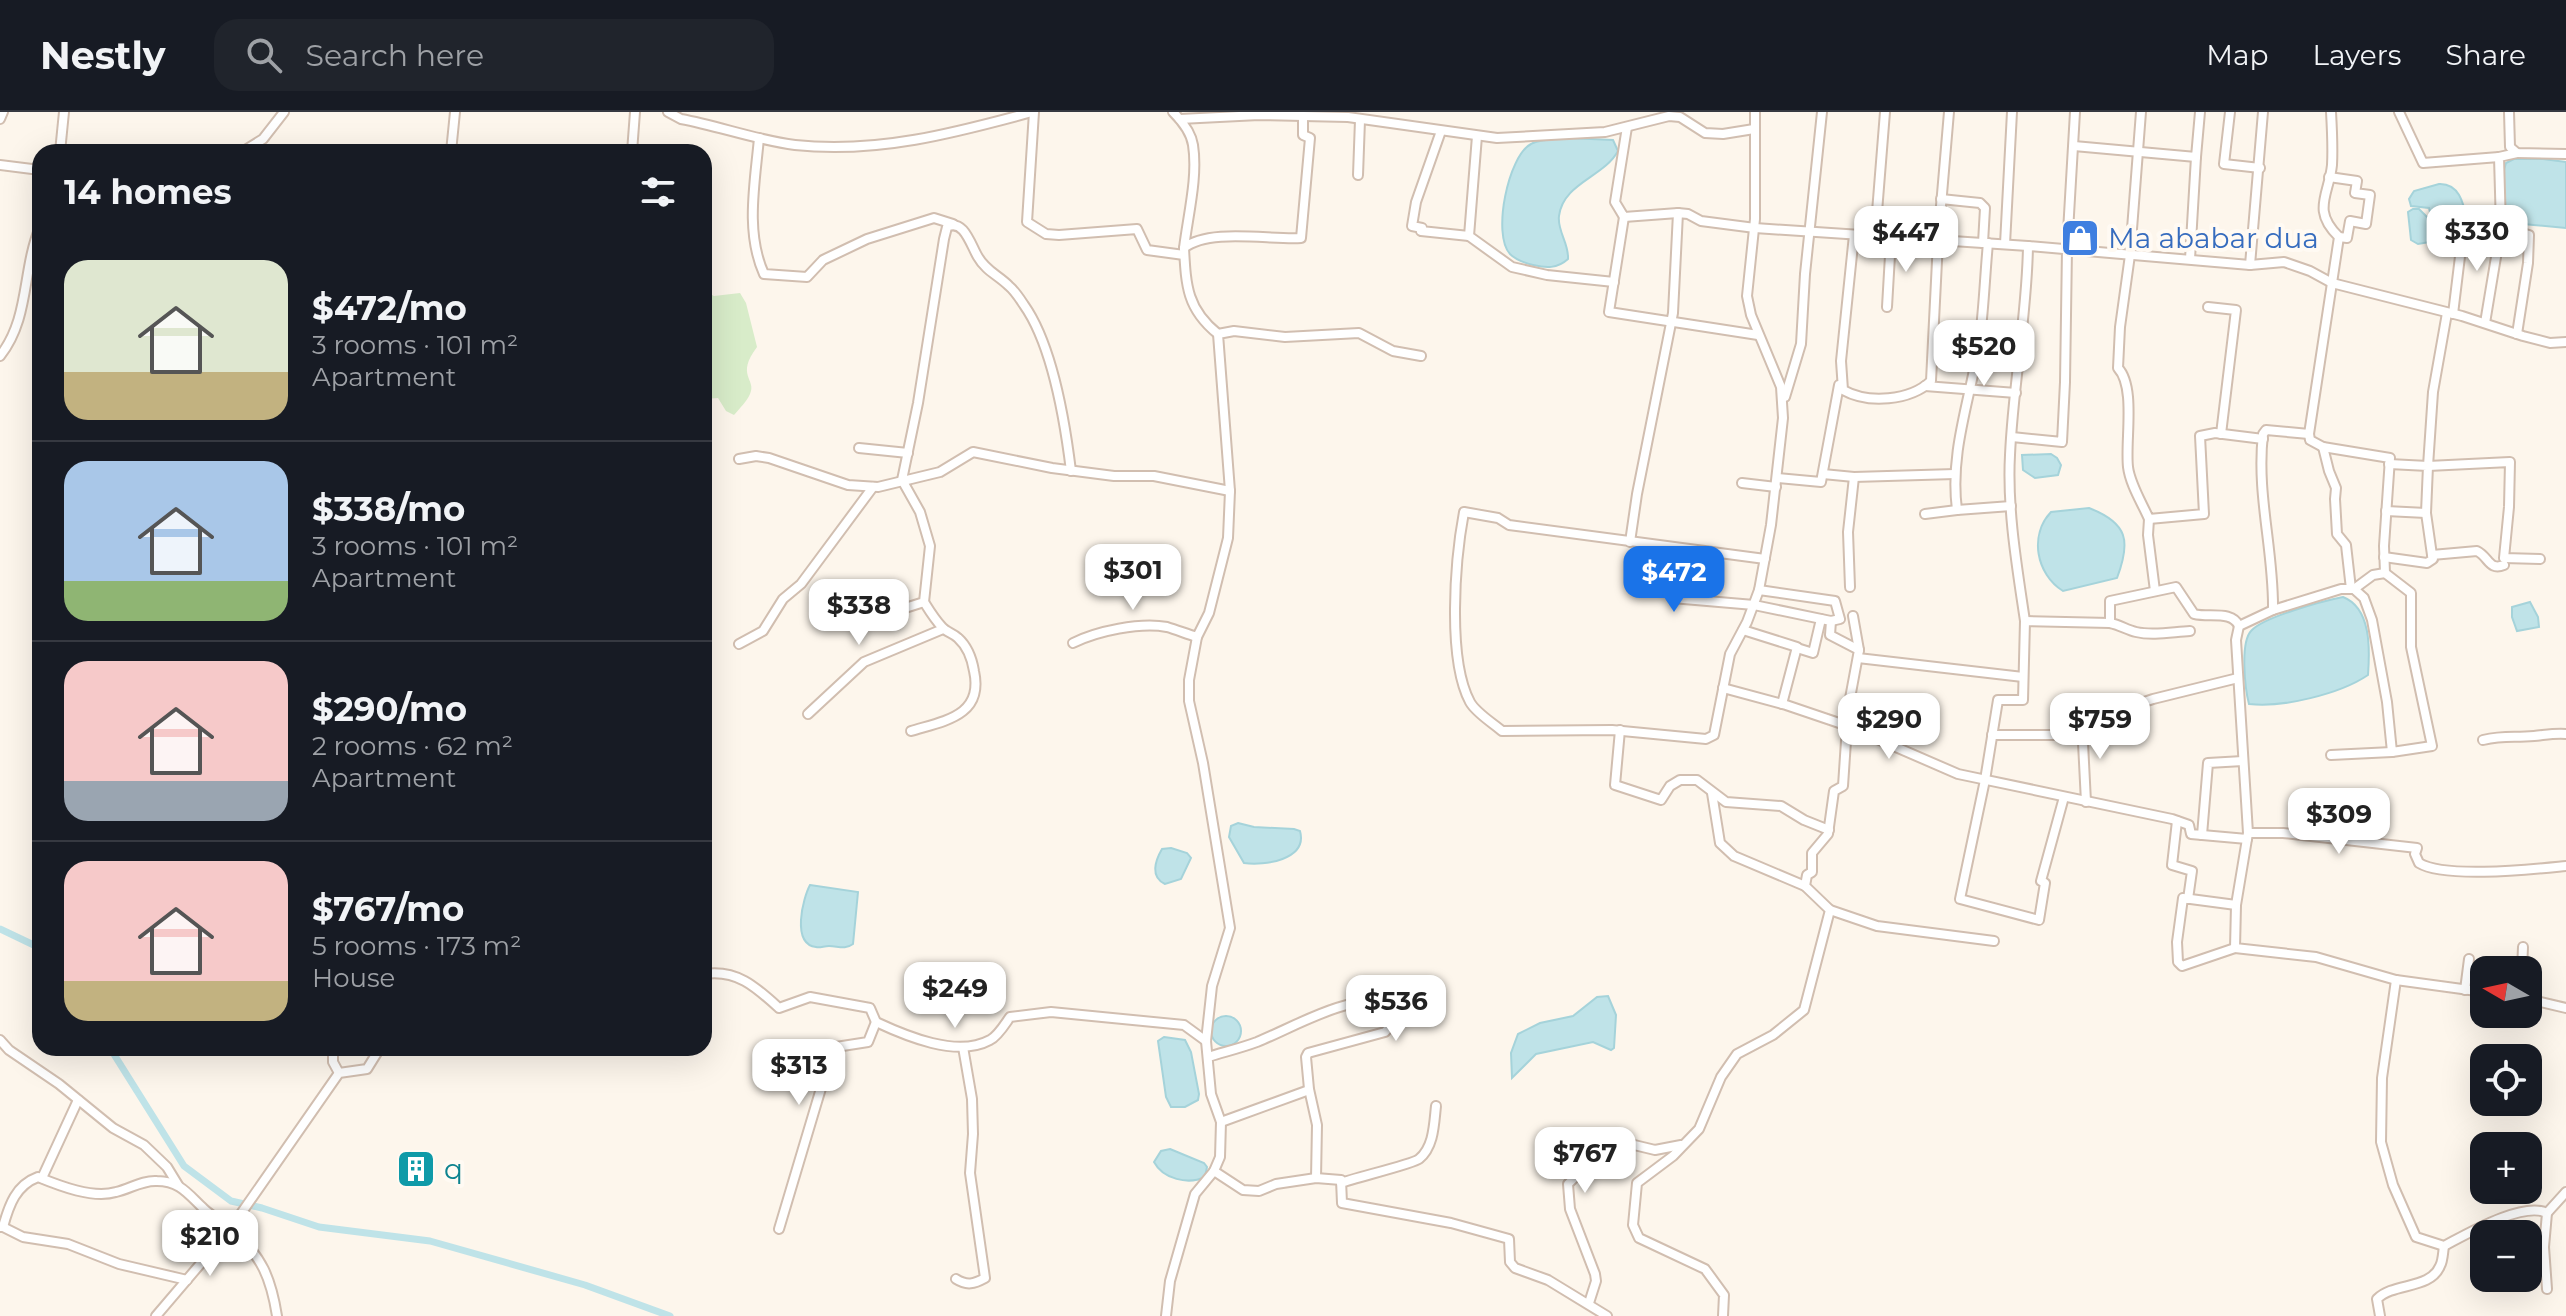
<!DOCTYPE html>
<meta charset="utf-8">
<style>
body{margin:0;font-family:Montserrat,sans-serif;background:#20242c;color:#f1f3f6;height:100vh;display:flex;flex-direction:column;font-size:30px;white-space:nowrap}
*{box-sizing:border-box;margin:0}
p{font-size:26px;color:#9ea1a6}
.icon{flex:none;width:44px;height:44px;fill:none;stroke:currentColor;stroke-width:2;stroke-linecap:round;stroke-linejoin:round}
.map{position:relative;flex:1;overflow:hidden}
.side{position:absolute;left:32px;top:32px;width:680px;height:912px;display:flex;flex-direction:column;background:#171b24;border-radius:24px;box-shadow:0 8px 32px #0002}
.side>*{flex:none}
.needle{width:52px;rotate:279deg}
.tools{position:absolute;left:2470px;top:844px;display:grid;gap:16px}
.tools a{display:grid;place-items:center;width:72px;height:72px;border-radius:16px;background:#171b24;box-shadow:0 8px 32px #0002;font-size:40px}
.price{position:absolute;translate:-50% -68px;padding:0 18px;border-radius:16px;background:#fff;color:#222;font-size:26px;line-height:52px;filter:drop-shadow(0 2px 4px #0008)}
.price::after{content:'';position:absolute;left:50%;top:48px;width:24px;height:18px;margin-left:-12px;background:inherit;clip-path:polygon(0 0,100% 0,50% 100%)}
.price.on{background:#1a73e8;color:#fff}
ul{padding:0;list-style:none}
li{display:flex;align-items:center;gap:24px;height:200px;padding:0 32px}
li+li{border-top:2px solid #363941}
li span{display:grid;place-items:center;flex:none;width:224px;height:160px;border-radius:24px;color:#555}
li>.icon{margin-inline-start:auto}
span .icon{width:96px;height:96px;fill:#fffc;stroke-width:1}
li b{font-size:34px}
h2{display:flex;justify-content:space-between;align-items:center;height:96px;padding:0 32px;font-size:34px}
header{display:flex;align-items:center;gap:48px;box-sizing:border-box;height:112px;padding:0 40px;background:#171b24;border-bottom:2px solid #363941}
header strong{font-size:38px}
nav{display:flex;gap:44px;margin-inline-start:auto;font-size:28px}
.search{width:560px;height:72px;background:#20242c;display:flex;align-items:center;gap:20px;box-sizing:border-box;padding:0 28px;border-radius:24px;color:#9ea1a6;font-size:30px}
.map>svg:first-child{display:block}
.green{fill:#d8ecc9}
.water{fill:#bfe3e8;stroke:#a5d3da;stroke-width:2}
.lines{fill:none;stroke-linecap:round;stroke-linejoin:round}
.canal{stroke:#bfe3e8;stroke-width:7}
.street-casing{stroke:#d1beb0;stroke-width:12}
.street{stroke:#fff;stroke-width:8}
.labels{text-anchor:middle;stroke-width:8;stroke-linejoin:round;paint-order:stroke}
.shop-label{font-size:28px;fill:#366cbe;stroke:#fffaf3;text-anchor:start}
.culture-label{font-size:28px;fill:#0d838f;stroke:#fffaf3;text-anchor:start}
</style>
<header>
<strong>Nestly</strong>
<div class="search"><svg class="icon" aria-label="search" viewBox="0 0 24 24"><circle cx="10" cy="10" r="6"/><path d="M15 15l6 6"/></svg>Search here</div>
<nav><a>Map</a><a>Layers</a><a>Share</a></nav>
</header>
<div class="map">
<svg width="2566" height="1204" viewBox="0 0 2566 1204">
<rect width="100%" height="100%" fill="#fdf6ec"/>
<!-- green -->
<path class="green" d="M704 179 714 184 740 181 746 191 757 235C735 264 757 267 750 282 747 289 739 297 734 303L726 299 718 286 704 287Z"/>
<!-- water -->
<g class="water">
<path d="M1568 26 1613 28 1618 39C1604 65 1563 71 1559 104 1557 119 1569 131 1568 147 1557 157 1546 156 1533 153 1525 151 1516 148 1510 142 1492 123 1508 44 1531 32 1540 27 1557 27 1568 26Z"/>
<path d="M2514 47H2543L2566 50V116L2512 111 2506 107C2502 90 2500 69 2506 51Z"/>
<path d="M2439 72C2461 71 2464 95 2468 112 2460 123 2448 126 2435 122L2429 96 2411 94 2409 87 2414 79Z"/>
<polygon points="2413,97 2419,97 2428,106 2430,130 2418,132 2411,128 2408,100"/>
<polygon points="2051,342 2057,346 2061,353 2058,363 2035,366 2023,358 2022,343"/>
<path d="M2089 396C2128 411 2131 429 2117 466L2063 479C2036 462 2029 423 2051 400Z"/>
<path d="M2343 485C2371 496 2370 536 2368 563 2340 582 2282 596 2249 592 2245 577 2240 531 2251 519 2263 505 2323 489 2343 485Z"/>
<polygon points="2530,490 2538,505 2539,515 2517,519 2512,505 2512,495"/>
<path d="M1238 711 1254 715 1294 717 1300 719C1308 748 1264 754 1244 751L1229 725 1231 714Z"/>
<path d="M1171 736 1187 741 1191 746 1181 767 1165 772C1150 765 1155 749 1162 737Z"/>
<path d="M810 773 858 780 853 832C845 838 838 834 829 834 824 834 820 836 816 835 791 832 803 786 810 773Z"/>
<polygon points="1608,884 1616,903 1614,936 1611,938 1593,930 1536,942 1512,966 1511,941 1518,922 1540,911 1573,904 1597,885"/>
<circle cx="1226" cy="919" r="15"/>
<polygon points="1164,925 1185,928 1191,940 1199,982 1198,988 1185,995 1171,995 1166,985 1158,929"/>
<path d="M1170 1037 1204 1051 1207 1055 1205 1065C1188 1073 1163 1067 1154 1050L1161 1039Z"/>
</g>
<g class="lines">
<!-- canal -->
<g class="canal">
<polyline points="0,817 40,836"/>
<polyline points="110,936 184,1054 231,1089 262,1096 319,1115 430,1129 585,1173 670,1204"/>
</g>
<!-- street casing -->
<g class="street-casing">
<g id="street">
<path d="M668 0 681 7C719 14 756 28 795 33 876 42 955 21 1032 0"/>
<polyline points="1034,0 1027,110 1046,122 1059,123 1137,117 1147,138 1184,143"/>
<path d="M1173 0C1182 9 1191 20 1193 33 1198 65 1188 103 1184 136"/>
<path d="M1755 0V107L1747 184 1751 203 1781 275 1783 306 1771 413 1759 478 1747 510 1730 542 1714 623 1706 627 1612 618 1502 619C1493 611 1476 601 1470 590 1447 547 1455 448 1464 400L1498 406 1509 413 1765 447"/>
<path d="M2141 0 2130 143 2120 215 2118 256C2136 275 2125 329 2128 355 2130 372 2142 391 2149 407L2204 402 2200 324 2215 321 2263 327"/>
<polyline points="2230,0 2224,52 2260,56"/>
<path d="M2331 0C2332 17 2333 35 2332 53 2329 83 2311 98 2339 125L2309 322 2266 318 2263 322C2256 382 2274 439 2273 498L2239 514 2236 528 2248 721 2236 793 2235 836 2316 845 2396 868 2484 880"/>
<polyline points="2399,0 2423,51 2499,45"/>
<polyline points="2509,0 2510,35 2517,41 2566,42"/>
<polyline points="0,7 3,0"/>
<polyline points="1180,7 1259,3 1348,5 1497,26 1605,20 1669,4 1680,5 1705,21 1723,22 1754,17"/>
<polyline points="1627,15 1615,90 1624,105 1678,101"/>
<polyline points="1441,19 1416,90 1412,114 1422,116 1421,119 1469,124"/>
<polyline points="1477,24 1469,124 1512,155 1547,163 1614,170"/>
<path d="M759 26C755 71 745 120 764 162L807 165 823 148 867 127 934 106 953 112"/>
<polyline points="2074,34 2196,45 2200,0"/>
<polyline points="60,40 64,0"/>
<polyline points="242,40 263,27 284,0"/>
<polyline points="451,40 455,0"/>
<polyline points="632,40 635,0"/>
<polyline points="2517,41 2499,45 2501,115 2529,123 2528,151 2517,222"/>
<polyline points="0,53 40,58"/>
<polyline points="1358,63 1360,8"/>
<polyline points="2329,65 2357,69 2355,81 2370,83 2366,112 2350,109 2347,126 2339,125"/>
<polyline points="1941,87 1980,91 1985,96 1983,131"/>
<polyline points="1624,105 1609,200 1758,223"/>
<path d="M1854 123 1841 249 1843 278C1868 292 1910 289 1931 269L1938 129 1949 0"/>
<polyline points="1875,125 1885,0"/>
<path d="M1988 131C1985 162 1984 194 1980 225 1972 283 1949 338 1957 398L2011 394"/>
<polyline points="2005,132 2012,0"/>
<polyline points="2190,147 2196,45"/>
<polyline points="2250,153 2263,0"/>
<polyline points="1887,195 1891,126"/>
<polyline points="2208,195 2236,198 2221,322"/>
<polyline points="2447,201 2433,280 2428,354 2510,350 2509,395 2504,446 2540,447"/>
<polyline points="2453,202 2462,128 2501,115 2485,211"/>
<path d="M1218 222C1187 197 1186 174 1184 136 1209 116 1269 128 1301 126L1310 26 1303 23V6"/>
<path d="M0 244C30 206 22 158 40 115"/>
<polyline points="1925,274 2016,281"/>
<polyline points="1785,285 1801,232 1805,162 1822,0"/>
<polyline points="2012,325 2062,330 2065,270 2067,137 2075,0"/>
<polyline points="2323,335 2329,359 2336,376 2335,387 2337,422 2346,433 2351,477"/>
<polyline points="859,336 908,341"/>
<polyline points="739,347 756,344 769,346 848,373 878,375 940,360 973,340 1052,356 1114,364 1154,364 1230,379"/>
<path d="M2389 352 2428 354 2426 401 2432 443 2477 439C2489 445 2489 459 2504 453"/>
<polyline points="1823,362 1854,365 1955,362"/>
<polyline points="1777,366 1821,370 1839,273"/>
<polyline points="1742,371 1776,375"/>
<polyline points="2386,399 2426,401"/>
<polyline points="1925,402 1957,398"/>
<polyline points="2149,407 2148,423 2155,479"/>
<polyline points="1630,430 1637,382 1673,201 1678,101 1688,102 1701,109 1755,116 2028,134 2250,153 2284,150 2310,159 2332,171 2462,204 2523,224 2550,231 2566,230"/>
<polyline points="1680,436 1672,486 1754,493 1831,509 1830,523 1859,538 1845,613"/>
<polyline points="2384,445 2427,451 2433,447 2432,443"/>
<polyline points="1850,475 1848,420 1854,365"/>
<polyline points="2354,477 2373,463 2385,461"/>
<polyline points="1759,478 1835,489 1840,507 1831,509"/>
<path d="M902 497 924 490 930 434 920 400 902 368 918 291 944 127 947 115C964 106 971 134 978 145 986 159 998 163 1009 174 1015 179 1020 187 1024 193 1053 234 1065 310 1071 359"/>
<polyline points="2273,498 2341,477 2354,477 2364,486 2372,508 2387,590 2392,640 2432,634 2411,535 2411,481 2385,461 2384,434 2390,346 2323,335 2310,328 2309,322"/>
<polyline points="1853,504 1859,538"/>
<path d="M2025 509C2017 455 2007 397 2010 343 2013 273 2027 204 2028 134"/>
<path d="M2110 511C2120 513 2127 518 2136 520 2153 524 2172 520 2190 519"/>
<polyline points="1743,518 1797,535 1782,592"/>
<path d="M1073 531C1097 519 1140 510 1167 515 1177 518 1187 522 1197 525"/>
<polyline points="739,532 763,519 783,487 801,472 873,375"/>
<polyline points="1797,536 1813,541 1821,507"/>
<polyline points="1858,546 2023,565"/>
<polyline points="1723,576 1786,593 1845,613 1958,662 2172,707 2189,713 2191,722 2247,727"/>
<polyline points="808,602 864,550 943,517"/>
<polyline points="2082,611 2086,690"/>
<polyline points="1620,618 1615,673 1661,688 1670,674 1680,668 1697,668 1726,690 1781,694 1804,708 1829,718"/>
<path d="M911 619C944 609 984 604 974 559 972 547 967 534 958 526 953 521 946 520 942 515 935 508 929 498 924 490"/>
<polyline points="1992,623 2063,623 2067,616 2153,587 2238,566"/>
<path d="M2483 628C2505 623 2514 626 2534 624 2545 623 2555 621 2566 622"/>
<polyline points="2331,643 2392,640"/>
<polyline points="1712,681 1720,731 1734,744 1805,774"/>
<path d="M2064 685 2041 769 2045 771 2039 808 1960 787 1985 668 1998 588H2023L2025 509 2110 511V489L2176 475 2194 502C2209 506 2232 498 2239 514"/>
<polyline points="2177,709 2172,753 2192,759 2188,787"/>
<path d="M2248 721H2283L2417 736 2415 742 2419 751C2445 767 2534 757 2566 754"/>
<polyline points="2202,723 2208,651 2243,649"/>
<polyline points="1830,798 1877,814 1994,829"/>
<polyline points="2235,836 2182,854 2178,850 2177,830 2183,786 2236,793"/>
<polyline points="2522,858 2523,835"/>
<path d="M704 862C737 857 756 875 779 896L810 885 870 896 876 910C906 924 957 946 990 928 998 924 1005 912 1010 905L1051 900 1184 913 1206 929"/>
<path d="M2396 868 2382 966 2381 1030 2393 1073 2416 1125 2444 1134C2467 1122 2523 1089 2547 1101L2544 1135 2547 1177"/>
<polyline points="2465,878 2469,847"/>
<polyline points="2528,887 2566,896"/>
<polyline points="0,928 9,938 59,972 113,1016 144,1033 167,1055 178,1073"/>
<polyline points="333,936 333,950 339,961"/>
<path d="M1208 945C1224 940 1241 936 1257 930 1294 915 1348 882 1390 890 1394 903 1395 910 1385 920L1308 941 1306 945 1309 977 1317 1013 1316 1066"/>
<polyline points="1221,1010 1309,978"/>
<polyline points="1214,1059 1243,1078 1259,1079 1276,1072 1316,1066 1341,1068 1342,1091 1451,1111 1509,1127 1510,1150 1515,1156 1548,1168 1607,1204"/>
<polyline points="42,1066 78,988"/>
<path d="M1341 1071C1354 1066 1413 1052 1419 1047 1434 1035 1434 1012 1436 994"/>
<polyline points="2547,1101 2566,1080"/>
<path d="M0 1115H3C9 1093 16 1073 38 1065 60 1074 93 1087 116 1080 130 1077 142 1068 157 1069 180 1069 188 1082 203 1096 212 1105 224 1110 233 1118 262 1145 271 1166 277 1204"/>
<polyline points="3,1115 23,1125 68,1132 119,1152 187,1168"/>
<polyline points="779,1117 822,973 836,935 868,930 876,910"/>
<path d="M956 1167C967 1174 974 1172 985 1166L970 1061 973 1022 972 987 963 935"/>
<path d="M1589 1191 1596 1169 1595 1162 1570 1097 1568 1072C1585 1052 1608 1057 1626 1031L1655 1038 1681 1033"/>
<polyline points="156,1204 231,1116 339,961 367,957 380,936"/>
<polyline points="1166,1204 1170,1169 1195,1082 1214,1059 1220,1045 1221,1010 1211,982 1206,929 1212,874 1230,816 1203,651 1189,589 1189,568 1197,525 1209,501 1228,426 1230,379 1218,222 1234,219 1285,225 1359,221 1393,239 1421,244"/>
<polyline points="1723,1204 1724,1183 1705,1157 1639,1126 1633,1113 1637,1071 1673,1044 1699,1017 1721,965 1737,942 1773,923 1804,898 1830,798 1805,774 1807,763 1812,760 1812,741 1828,722 1834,679 1843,674 1847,614"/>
<path d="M2380 1204 2377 1187C2394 1170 2430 1178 2440 1154 2443 1149 2443 1140 2444 1134"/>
</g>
</g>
<!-- street -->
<use href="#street" class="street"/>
</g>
<!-- icons -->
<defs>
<g id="shop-square" transform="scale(2)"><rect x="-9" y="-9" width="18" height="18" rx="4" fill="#3f7fe0" stroke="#fffaf3"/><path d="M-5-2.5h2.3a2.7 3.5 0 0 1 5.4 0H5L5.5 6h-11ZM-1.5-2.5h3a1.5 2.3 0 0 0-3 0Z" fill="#fff"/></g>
<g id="building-square" transform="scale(2)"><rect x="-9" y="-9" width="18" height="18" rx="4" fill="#0f9aa8" stroke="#fffaf3"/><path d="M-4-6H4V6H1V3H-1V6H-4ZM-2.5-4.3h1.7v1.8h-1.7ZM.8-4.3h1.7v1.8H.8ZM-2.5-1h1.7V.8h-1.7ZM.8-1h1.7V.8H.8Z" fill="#fff"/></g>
</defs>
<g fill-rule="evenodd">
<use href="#shop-square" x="2080" y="126"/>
<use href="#building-square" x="416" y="1057"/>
</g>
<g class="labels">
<!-- shop labels -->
<g class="shop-label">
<text x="2108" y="136">Ma ababar dua</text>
</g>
<!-- culture labels -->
<g class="culture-label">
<text x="444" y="1067">q</text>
</g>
</g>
</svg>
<div class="tools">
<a><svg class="needle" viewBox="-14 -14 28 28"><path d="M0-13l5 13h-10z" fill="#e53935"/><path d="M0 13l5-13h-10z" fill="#9ea1a6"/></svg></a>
<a><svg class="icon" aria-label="locate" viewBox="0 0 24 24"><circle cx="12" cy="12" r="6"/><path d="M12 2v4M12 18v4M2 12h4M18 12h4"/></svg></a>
<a>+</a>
<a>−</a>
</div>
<b class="price" style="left:2477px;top:161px">$330</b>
<b class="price" style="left:1906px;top:162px">$447</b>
<b class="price" style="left:1984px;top:276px">$520</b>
<b class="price" style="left:1133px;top:500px">$301</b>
<b class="price on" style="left:1674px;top:502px">$472</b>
<b class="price" style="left:859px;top:535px">$338</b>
<b class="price" style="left:1889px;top:649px">$290</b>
<b class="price" style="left:2100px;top:649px">$759</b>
<b class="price" style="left:2339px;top:744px">$309</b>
<b class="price" style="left:955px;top:918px">$249</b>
<b class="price" style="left:1396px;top:931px">$536</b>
<b class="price" style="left:799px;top:995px">$313</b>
<b class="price" style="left:1585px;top:1083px">$767</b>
<b class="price" style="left:210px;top:1166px">$210</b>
<section class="side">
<h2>14 homes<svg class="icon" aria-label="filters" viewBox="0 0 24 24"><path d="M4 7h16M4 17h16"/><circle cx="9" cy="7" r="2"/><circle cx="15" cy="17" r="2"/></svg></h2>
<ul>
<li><span style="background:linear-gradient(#dfe7d0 70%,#c2b280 0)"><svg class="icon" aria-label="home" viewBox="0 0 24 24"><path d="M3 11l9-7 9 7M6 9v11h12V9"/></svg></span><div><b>$472/mo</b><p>3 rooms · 101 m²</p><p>Apartment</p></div></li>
<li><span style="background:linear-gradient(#a9c7e8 75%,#8fb573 0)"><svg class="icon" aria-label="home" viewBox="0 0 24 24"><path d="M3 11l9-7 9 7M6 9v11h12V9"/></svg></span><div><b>$338/mo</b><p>3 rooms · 101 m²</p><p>Apartment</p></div></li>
<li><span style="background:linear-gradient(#f6c9c9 75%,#9aa5b1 0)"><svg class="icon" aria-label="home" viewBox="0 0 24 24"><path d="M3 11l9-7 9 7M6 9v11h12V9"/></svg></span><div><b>$290/mo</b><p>2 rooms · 62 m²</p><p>Apartment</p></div></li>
<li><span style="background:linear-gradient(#f6c9c9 75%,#c2b280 0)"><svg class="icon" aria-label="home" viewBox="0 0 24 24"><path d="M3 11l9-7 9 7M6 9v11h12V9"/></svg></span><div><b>$767/mo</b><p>5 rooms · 173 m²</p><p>House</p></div></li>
</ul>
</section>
</div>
